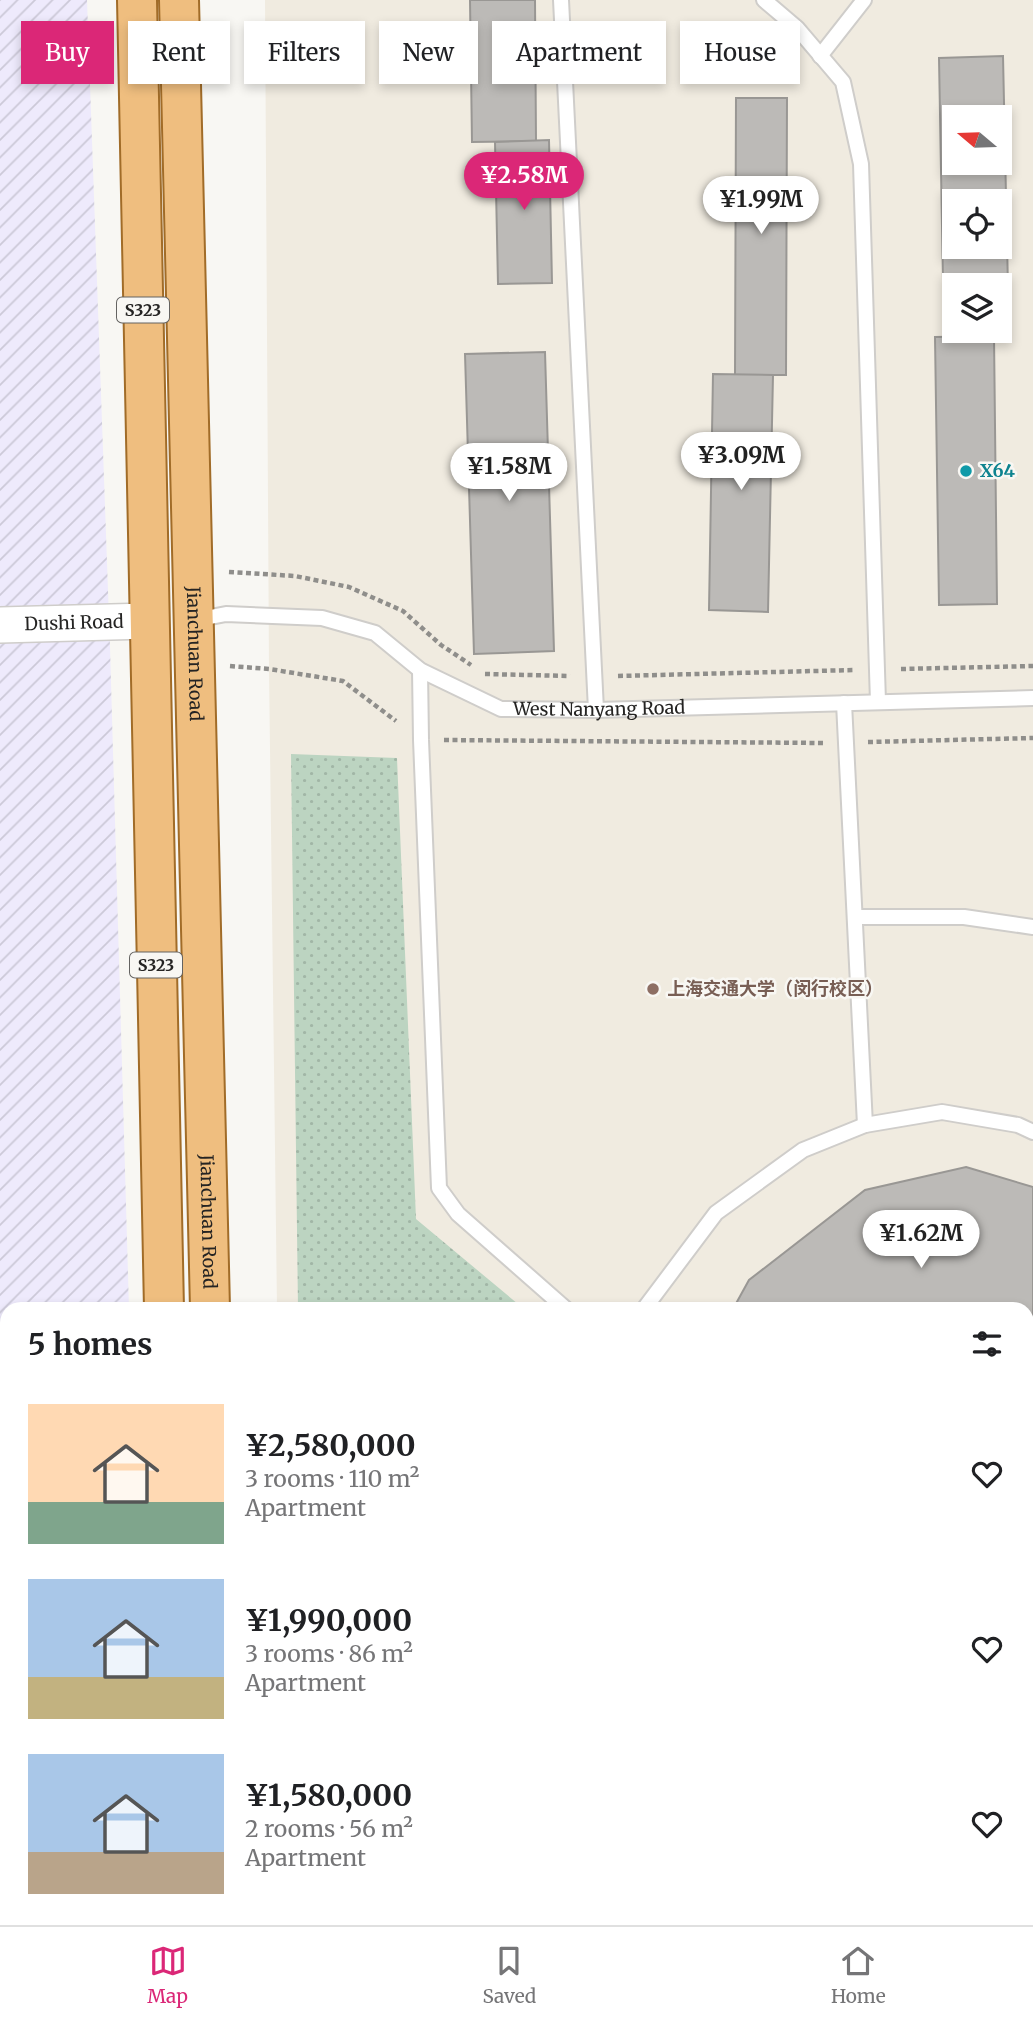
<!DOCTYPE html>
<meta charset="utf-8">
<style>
body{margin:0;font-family:Merriweather,"Noto Sans SC",serif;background:#f6f6f6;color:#202124;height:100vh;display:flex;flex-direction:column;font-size:26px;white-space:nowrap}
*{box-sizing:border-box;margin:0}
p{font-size:23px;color:#757577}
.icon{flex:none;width:38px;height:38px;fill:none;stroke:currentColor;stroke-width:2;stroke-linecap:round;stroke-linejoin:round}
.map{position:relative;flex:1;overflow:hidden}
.sheet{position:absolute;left:0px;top:1302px;width:1034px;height:623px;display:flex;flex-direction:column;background:#fff;border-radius:21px 21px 0 0;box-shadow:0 4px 10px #0003}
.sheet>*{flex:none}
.hud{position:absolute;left:21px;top:21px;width:992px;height:63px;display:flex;gap:14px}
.needle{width:46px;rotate:289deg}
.tools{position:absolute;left:942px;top:105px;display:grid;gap:14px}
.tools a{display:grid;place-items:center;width:70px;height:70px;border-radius:0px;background:#fff;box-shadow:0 4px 10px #0003;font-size:35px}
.price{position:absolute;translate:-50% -60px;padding:0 16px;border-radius:24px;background:#fff;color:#222;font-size:23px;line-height:46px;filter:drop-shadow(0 2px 4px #0008)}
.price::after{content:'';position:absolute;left:50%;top:42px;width:21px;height:16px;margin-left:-10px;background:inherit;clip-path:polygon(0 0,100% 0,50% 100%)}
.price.active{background:#db2777;color:#fff}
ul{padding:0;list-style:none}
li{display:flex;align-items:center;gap:21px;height:175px;padding:0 28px}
li span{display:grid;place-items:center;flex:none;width:196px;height:140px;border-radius:0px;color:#555}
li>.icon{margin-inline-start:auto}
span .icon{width:84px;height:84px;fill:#fffc;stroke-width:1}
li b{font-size:30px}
h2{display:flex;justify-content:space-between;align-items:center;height:84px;padding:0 28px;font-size:30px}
.pill{padding:0 24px;border-radius:0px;background:#fff;box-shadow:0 4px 10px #0003;font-size:24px;line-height:63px}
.pill.active{background:#db2777;color:#fff}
.tabs{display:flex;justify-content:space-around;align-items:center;height:98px;border-top:2px solid #e0e0e0;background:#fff;font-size:19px;color:#757577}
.tabs a{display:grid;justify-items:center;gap:4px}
.tabs .active{color:#db2777}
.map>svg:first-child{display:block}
.industrial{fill:url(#industrial-furrows)}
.built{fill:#f0ebe0;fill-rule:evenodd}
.grass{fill:url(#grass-dots)}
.building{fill:#bcbab7;stroke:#999794;stroke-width:2;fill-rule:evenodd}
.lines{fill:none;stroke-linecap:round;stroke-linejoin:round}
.service-casing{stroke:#cfcdca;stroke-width:18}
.tertiary-casing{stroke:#cfcdca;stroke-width:38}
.primary-casing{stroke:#a16c28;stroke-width:42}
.path{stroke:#8f8e8b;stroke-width:4.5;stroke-dasharray:5 3.5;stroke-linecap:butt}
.service{stroke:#fff;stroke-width:14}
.tertiary{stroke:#fff;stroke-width:35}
.primary{stroke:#efbe7f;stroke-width:38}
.culture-dot{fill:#0f9aa8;stroke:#f8f7f3;stroke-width:2.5}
.education-dot{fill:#8d6e63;stroke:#f8f7f3;stroke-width:2.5}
.labels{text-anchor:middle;stroke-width:5;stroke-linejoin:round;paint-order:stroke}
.shield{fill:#f8f7f3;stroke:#646361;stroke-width:2}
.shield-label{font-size:16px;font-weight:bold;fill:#252423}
.culture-label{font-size:18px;font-weight:bold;fill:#0d838f;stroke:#f8f7f3;text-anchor:start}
.street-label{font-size:18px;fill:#252423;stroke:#f8f7f3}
.education-label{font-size:18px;font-weight:bold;fill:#785e54;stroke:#f8f7f3;text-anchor:start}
</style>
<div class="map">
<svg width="1033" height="1925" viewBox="0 0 1033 1925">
<defs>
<pattern id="industrial-furrows" width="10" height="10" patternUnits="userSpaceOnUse" patternTransform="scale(1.75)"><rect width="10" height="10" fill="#eeeafc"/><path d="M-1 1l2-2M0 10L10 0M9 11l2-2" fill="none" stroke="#ccc9d8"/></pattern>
<pattern id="grass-dots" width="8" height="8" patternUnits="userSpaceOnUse" patternTransform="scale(1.75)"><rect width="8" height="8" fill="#bcd4c1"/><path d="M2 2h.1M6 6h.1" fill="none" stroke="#a1b6a6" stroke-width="1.8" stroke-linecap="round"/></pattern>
</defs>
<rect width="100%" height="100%" fill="#f8f7f3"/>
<!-- industrial -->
<polygon class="industrial" points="0,0 87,0 110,647 129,1309 7,1309 7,1918 143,1918 144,1925 0,1925"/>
<!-- built -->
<path class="built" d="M265 0H1033V1925H284V1918H1027V1309H277L269 669ZM954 117H999V163H954ZM954 201H999V247H954ZM954 285H999V331H954Z"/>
<!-- grass -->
<g class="grass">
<polygon points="291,754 397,758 416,1219 524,1309 298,1309"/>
<polygon points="1027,1813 1033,1823 1033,1925 871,1925 871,1918 1027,1918"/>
<polygon points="305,1918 742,1918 751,1922 672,1925 305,1925"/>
</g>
<!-- building -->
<g class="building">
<polygon points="470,0 535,0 536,141 472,142"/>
<path d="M1003 56 1009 335 944 337 939 58ZM954 117H999V163H954ZM954 201H999V247H954ZM954 285H999V331H954Z"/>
<polygon points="736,98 787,98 786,375 735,375"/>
<polygon points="549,140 552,283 498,284 495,142"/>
<polygon points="994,336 997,604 939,605 935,337"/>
<polygon points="545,352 554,651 474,654 465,354"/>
<polygon points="713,374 773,375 768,612 709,610"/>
<polygon points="966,1167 1033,1187 1033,1718 1027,1721 1027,1309 733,1309 749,1280 865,1190"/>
</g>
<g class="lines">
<!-- service casing -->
<g class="service-casing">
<g id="service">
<polyline points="561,0 596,710"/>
<polyline points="764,0 797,28 843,82 861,164 878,702"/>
<polyline points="820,56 864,0"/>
<path id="s1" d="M195 620 226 614 322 618 375 633 420 670 501 709 596 710 1033 698"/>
<polyline points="420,670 421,740 439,1188 458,1214 566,1309"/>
<polyline points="844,703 865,1125"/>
<polyline points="855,917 964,917 1033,927"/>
<polyline points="644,1309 716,1213 803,1150 865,1125 942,1112 1018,1125 1033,1132"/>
<polyline points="1027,1754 1033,1751"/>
</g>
</g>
<!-- tertiary casing -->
<g class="tertiary-casing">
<g id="tertiary">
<path id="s2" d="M0 625 148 621"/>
</g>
</g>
<!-- primary casing -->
<g class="primary-casing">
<g id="primary">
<polyline points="137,0 164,1309"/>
<path id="s3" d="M179 0 210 1309"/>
<polyline points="178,1918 178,1925"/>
<polyline points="224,1918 224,1925"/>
</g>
</g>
<!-- path -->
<g class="path">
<polyline points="229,572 295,576 349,587 403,611 441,645 471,665"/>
<polyline points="230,666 269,669 343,681 396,721"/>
<polyline points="901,669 1033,666"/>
<polyline points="485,674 570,676"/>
<polyline points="618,676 854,670"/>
<polyline points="444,740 824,743"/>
<polyline points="868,742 1033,738"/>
</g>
<!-- service -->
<use href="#service" class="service"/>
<!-- tertiary -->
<use href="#tertiary" class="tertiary"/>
<!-- primary -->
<use href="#primary" class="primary"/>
</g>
<!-- markers -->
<circle class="culture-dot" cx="966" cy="471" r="7"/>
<circle class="education-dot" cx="653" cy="989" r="7"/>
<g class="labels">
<!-- shield labels -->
<g class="shield">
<rect x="117" y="297.5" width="52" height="25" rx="5"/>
<rect x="130" y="952.5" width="52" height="25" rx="5"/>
</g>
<g class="shield-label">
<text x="143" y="316">S323</text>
<text x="156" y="971">S323</text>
</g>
<!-- culture labels -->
<g class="culture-label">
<text x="980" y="477">X64</text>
</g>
<!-- street labels -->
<g class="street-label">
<text dy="6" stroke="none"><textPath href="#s2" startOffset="74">Dushi Road</textPath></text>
<text dy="6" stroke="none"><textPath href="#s3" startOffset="654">Jianchuan Road</textPath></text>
<text dy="6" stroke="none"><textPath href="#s1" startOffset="429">West Nanyang Road</textPath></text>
<text dy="6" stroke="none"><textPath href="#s3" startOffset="1222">Jianchuan Road</textPath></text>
</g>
<!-- education labels -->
<g class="education-label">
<text x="667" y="995">上海交通大学（闵行校区）</text>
</g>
</g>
</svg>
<div class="tools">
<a><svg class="needle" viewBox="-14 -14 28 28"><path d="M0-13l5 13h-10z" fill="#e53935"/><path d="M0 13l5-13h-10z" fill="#757577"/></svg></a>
<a><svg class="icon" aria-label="locate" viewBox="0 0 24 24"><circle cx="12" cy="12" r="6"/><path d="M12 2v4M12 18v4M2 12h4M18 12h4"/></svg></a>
<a><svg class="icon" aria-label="layers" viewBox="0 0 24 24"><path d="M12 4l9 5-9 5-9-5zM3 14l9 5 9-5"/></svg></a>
</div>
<b class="price active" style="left:524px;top:212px">¥2.58M</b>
<b class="price" style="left:761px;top:236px">¥1.99M</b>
<b class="price" style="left:741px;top:492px">¥3.09M</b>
<b class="price" style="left:509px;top:503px">¥1.58M</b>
<b class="price" style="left:921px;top:1270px">¥1.62M</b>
<div class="hud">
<a class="pill active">Buy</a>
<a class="pill">Rent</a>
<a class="pill">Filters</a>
<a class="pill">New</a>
<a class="pill">Apartment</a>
<a class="pill">House</a>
</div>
<section class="sheet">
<h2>5 homes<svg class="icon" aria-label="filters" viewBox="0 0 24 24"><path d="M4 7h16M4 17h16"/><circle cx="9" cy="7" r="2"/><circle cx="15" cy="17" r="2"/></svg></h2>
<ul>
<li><span style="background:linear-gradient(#ffd9b3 70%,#7fa58c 0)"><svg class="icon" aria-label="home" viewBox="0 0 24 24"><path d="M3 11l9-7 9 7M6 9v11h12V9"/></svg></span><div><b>¥2,580,000</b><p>3 rooms · 110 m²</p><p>Apartment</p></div><svg class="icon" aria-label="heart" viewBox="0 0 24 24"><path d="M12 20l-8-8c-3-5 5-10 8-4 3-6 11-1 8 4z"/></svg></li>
<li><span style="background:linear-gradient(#a9c7e8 70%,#c2b280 0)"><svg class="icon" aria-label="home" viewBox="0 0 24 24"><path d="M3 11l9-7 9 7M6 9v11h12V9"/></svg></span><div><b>¥1,990,000</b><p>3 rooms · 86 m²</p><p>Apartment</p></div><svg class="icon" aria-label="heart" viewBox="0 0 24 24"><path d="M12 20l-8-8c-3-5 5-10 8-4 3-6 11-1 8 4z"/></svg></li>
<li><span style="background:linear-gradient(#a9c7e8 70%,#b9a48a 0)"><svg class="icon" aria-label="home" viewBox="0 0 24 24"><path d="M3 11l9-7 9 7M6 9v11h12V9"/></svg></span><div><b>¥1,580,000</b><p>2 rooms · 56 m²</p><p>Apartment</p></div><svg class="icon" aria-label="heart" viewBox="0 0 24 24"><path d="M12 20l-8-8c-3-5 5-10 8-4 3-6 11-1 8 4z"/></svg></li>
</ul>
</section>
</div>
<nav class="tabs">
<a class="active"><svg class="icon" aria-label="map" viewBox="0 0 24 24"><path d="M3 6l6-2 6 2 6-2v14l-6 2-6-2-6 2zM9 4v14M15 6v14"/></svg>Map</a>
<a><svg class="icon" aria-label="saved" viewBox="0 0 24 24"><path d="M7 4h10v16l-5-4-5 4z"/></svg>Saved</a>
<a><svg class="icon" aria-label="home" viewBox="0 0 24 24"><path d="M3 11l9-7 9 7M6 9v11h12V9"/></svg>Home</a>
</nav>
